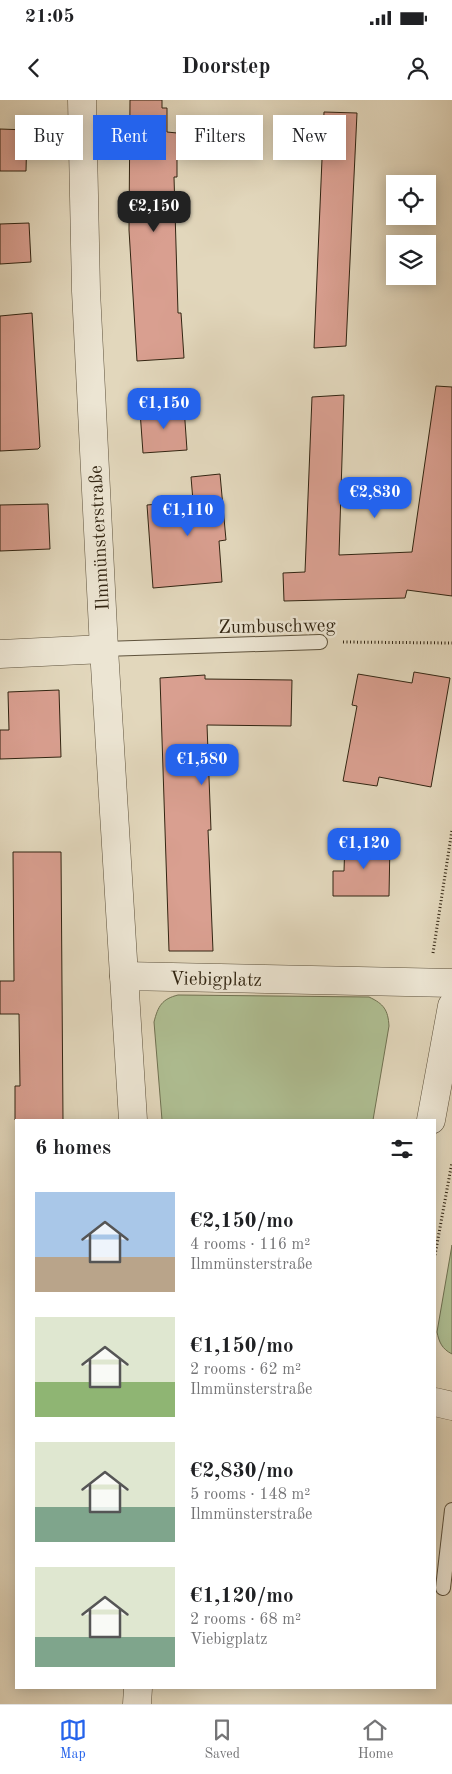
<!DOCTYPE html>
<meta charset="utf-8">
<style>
body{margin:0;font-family:"Old Standard TT",serif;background:#f6f6f6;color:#202124;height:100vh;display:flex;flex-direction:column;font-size:19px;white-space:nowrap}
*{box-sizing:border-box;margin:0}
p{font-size:16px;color:#757577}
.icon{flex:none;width:28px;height:28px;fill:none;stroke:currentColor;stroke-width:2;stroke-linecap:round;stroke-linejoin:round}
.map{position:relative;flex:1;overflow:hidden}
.drawer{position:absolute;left:15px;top:1019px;width:421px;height:570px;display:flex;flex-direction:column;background:#fff;border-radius:0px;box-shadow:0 2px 12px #0003}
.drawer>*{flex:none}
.top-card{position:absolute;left:15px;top:15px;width:422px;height:45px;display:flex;gap:10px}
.tools{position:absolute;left:386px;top:75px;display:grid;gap:10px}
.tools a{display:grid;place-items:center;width:50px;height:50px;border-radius:0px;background:#fff;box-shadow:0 2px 12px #0003;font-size:25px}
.price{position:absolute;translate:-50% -42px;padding:0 11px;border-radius:10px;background:#2563eb;color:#fff;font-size:16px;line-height:32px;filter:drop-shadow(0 1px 2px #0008)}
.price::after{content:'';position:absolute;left:50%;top:30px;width:15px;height:11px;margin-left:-8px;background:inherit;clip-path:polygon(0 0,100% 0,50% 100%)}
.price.active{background:#222;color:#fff}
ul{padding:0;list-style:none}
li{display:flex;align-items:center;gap:15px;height:125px;padding:0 20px}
li span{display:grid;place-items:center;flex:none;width:140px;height:100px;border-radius:0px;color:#555}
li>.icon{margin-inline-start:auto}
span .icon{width:60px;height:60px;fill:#fffc;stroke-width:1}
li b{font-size:21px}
h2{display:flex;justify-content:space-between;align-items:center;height:60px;padding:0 20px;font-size:21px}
.pill{padding:0 18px;border-radius:0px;background:#fff;box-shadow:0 2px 12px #0003;font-size:18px;line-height:45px}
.pill.active{background:#2563eb;color:#fff}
.status{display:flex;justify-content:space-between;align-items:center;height:35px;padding:0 25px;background:#fff;direction:ltr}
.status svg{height:14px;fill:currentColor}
header{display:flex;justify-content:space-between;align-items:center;height:65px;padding:0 20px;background:#fff;font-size:22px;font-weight:700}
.menu{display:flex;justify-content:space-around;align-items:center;height:70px;border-top:1px solid #e0e0e0;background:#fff;font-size:14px;color:#757577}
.menu a{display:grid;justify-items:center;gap:2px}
.menu .active{color:#2563eb}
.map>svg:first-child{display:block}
.green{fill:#afbf93;stroke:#707252}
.building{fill:#d99f90;stroke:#322512}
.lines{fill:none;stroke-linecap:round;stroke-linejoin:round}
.service-casing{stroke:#5e523c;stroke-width:16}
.minor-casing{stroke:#5e523c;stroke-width:29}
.path{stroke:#322512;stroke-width:3;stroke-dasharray:1 2.5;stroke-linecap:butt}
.service{stroke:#ece5d3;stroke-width:14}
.minor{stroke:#ece5d3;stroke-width:28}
.labels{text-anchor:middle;stroke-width:5;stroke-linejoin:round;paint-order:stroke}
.street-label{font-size:19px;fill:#322512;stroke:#ece5d3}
</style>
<div class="status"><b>21:05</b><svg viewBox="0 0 49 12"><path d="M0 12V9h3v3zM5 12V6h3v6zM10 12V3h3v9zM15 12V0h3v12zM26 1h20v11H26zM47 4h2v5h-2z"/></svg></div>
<header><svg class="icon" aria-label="back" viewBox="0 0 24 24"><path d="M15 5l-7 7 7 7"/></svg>Doorstep<svg class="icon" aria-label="person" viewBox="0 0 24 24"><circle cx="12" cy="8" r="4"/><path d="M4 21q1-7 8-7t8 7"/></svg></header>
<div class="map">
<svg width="452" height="1604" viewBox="0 0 452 1604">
<rect width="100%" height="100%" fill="#e2d7bc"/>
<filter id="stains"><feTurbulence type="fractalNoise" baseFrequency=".004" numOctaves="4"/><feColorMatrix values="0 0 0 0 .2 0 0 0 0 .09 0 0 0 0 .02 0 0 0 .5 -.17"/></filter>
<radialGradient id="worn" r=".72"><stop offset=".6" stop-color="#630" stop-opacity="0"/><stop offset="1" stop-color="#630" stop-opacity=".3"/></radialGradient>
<!-- green -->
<g class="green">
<path d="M178 895 369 897C384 904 388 910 389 926L373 1020H162L154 922C158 906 162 899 178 895Z"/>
<path d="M452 1145V1254C442 1249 439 1242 437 1232Z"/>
</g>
<!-- building -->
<g class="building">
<polygon points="130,0 162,0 162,8 167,8 167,32 177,33 177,77 174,77 178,213 181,213 184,258 137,261 129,130"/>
<polygon points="324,12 357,13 346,246 314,248"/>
<polygon points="0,29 27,30 26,71 0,71"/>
<polygon points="29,123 31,162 0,164 0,124"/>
<polygon points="32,213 40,347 38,349 0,351 0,216"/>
<polygon points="436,286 452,287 452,496 407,490 405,498 284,501 283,473 305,472 312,297 344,295 339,455 412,452"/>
<polygon points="184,307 187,350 143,353 140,311"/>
<polygon points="220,374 226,440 219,441 222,482 153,488 147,405 193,401 191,377"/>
<polygon points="48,404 50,449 0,451 0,405"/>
<polygon points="414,572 450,578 431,687 379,677 377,686 343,681 357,606 352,605 358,574 412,583"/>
<polygon points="205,575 205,579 292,580 291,626 207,625 211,730 208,730 213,851 169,851 160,578"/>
<polygon points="59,590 61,657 0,659 0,630 9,630 8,592"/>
<polygon points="345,740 390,741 389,796 333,796 333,771 344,771"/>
<polygon points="13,752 61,752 63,1020 15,1020 15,986 20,986 19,914 0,914 0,881 14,881"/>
</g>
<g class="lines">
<!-- service casing -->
<g class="service-casing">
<g id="service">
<polyline points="104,549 320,542"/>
<polyline points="443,1488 452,1410"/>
</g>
</g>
<!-- minor casing -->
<g class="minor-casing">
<g id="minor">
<polyline points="82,0 86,191 104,549 124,876"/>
<polyline points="0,554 104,549"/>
<polyline points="133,1020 124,876 452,883"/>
<polyline points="431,1020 452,906"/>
<polyline points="435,1302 452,1306"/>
<polyline points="137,1604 138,1588"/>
</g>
</g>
<!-- path -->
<g class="path">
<polyline points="343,542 452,543"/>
<polyline points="433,853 452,730"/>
<polyline points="435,1155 452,1062"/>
</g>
<!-- service -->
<use href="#service" class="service"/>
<!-- minor -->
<use href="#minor" class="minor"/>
</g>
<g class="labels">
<!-- street labels -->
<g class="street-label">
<text transform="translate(98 438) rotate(-93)" y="7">Ilmmünsterstraße</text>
<text transform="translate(277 525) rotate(-1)" y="7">Zumbuschweg</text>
<text transform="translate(216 878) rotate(1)" y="7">Viebigplatz</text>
</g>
</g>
<rect width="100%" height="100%" filter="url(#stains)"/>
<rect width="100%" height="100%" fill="url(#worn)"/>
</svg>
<div class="tools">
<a><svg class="icon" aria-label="locate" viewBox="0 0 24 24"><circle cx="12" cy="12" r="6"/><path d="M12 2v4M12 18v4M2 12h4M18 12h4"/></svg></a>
<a><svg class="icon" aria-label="layers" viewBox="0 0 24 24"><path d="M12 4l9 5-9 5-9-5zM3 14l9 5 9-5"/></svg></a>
</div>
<b class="price active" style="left:154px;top:133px">€2,150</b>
<b class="price" style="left:164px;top:330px">€1,150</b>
<b class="price" style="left:375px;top:419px">€2,830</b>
<b class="price" style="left:188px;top:437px">€1,110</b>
<b class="price" style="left:202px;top:686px">€1,580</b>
<b class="price" style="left:364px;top:770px">€1,120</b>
<div class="top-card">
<a class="pill">Buy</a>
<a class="pill active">Rent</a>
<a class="pill">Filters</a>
<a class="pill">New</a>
</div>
<section class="drawer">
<h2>6 homes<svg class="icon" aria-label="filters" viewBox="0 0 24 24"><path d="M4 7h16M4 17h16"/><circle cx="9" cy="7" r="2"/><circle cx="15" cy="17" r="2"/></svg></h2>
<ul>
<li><span style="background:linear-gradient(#a9c7e8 65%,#b9a48a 0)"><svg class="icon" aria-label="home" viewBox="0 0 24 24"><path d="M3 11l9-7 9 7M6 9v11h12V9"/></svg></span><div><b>€2,150/mo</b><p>4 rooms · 116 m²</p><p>Ilmmünsterstraße</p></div></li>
<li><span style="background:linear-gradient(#dfe7d0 65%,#8fb573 0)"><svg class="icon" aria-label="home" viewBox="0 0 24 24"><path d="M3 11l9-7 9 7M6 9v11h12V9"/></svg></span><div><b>€1,150/mo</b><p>2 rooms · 62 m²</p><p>Ilmmünsterstraße</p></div></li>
<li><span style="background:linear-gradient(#dfe7d0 65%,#7fa58c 0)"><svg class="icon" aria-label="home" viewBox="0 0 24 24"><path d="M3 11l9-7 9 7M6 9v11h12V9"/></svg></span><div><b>€2,830/mo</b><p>5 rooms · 148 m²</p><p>Ilmmünsterstraße</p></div></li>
<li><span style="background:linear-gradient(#dfe7d0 70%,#7fa58c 0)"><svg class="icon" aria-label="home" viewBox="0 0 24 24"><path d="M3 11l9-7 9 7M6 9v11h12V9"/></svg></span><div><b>€1,120/mo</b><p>2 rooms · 68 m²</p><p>Viebigplatz</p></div></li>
</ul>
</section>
</div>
<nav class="menu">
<a class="active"><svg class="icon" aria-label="map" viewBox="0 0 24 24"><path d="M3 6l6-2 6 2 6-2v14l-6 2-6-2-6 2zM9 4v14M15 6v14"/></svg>Map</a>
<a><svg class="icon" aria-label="saved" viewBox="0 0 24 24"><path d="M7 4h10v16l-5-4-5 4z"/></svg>Saved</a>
<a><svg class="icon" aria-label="home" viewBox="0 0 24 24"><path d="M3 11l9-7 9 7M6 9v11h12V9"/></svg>Home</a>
</nav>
